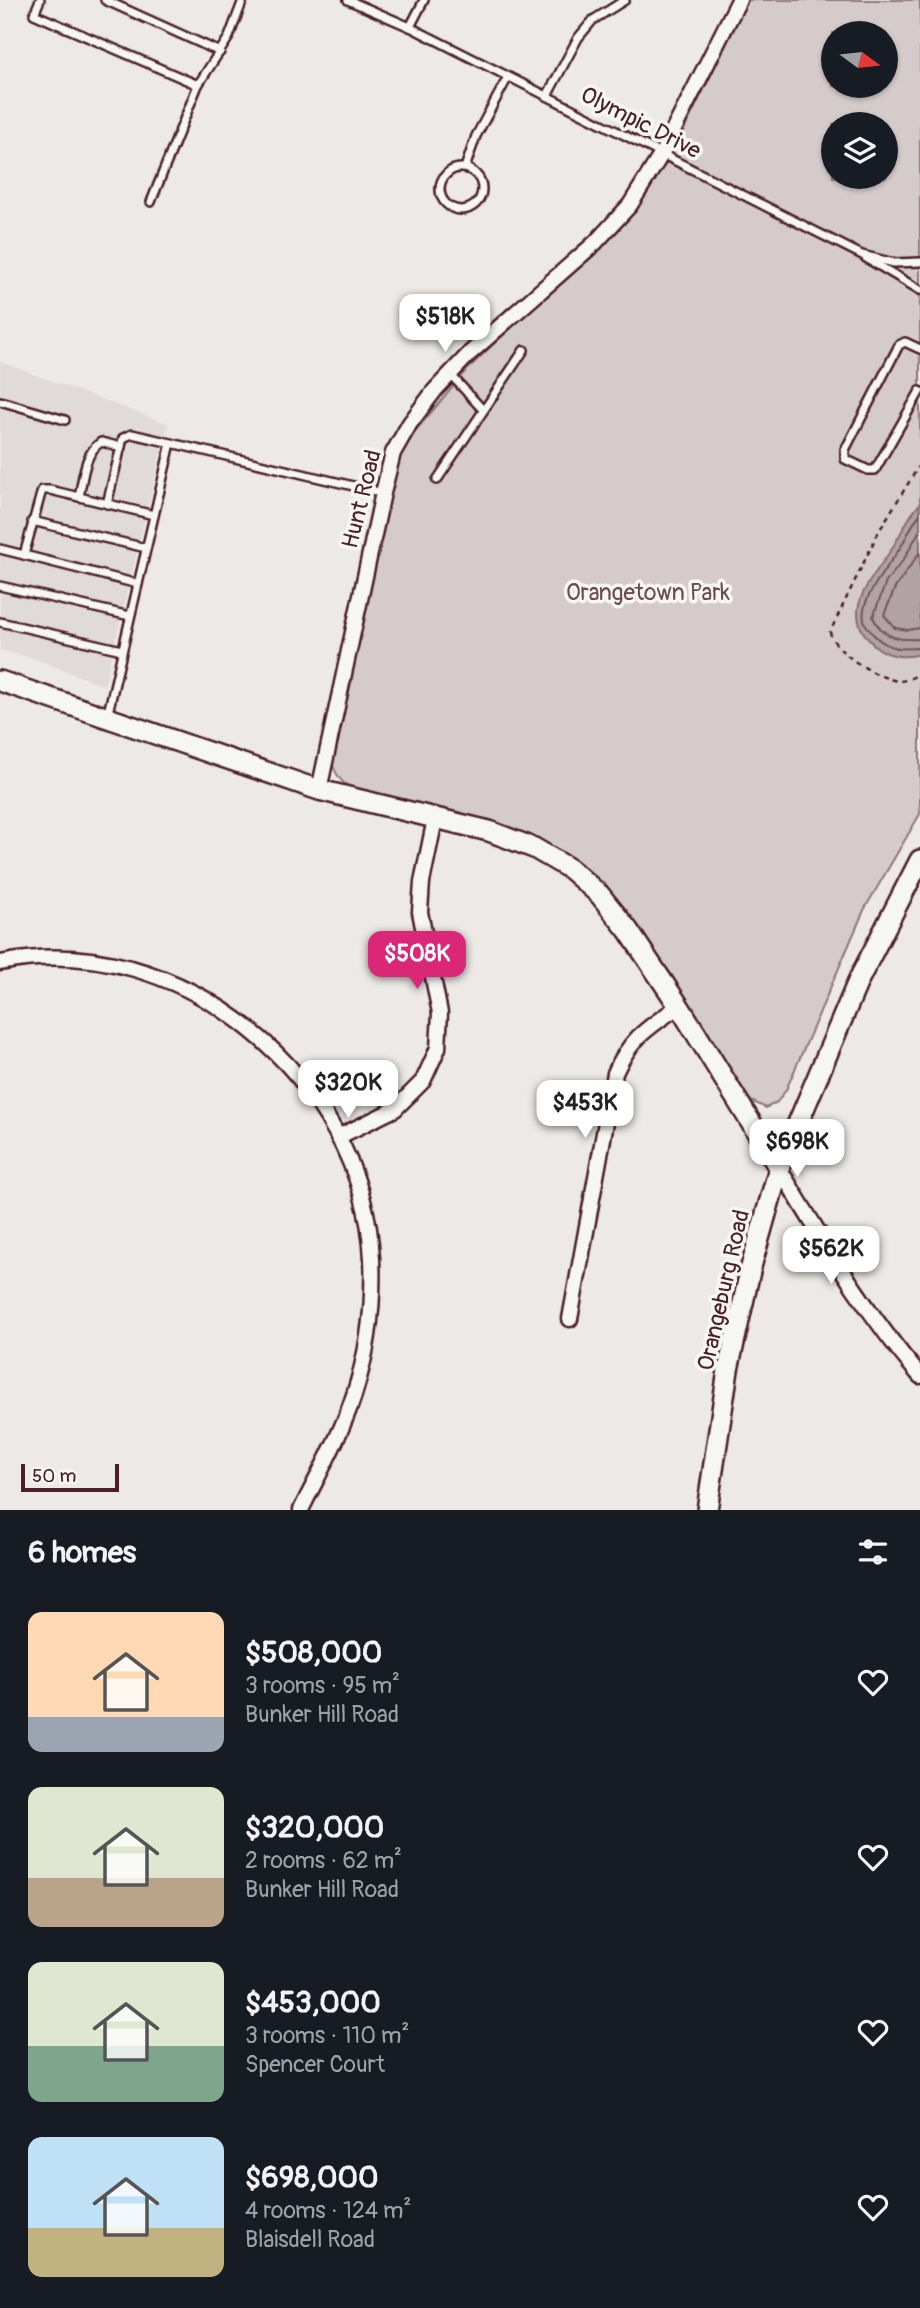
<!DOCTYPE html>
<meta charset="utf-8">
<style>
body{margin:0;font-family:Pangolin,sans-serif;background:#20242c;color:#f1f3f6;height:100vh;display:flex;flex-direction:column;font-size:26px;white-space:nowrap}
*{box-sizing:border-box;margin:0}
p{font-size:23px;color:#9ea1a6}
.icon{flex:none;width:38px;height:38px;fill:none;stroke:currentColor;stroke-width:2;stroke-linecap:round;stroke-linejoin:round}
.map{position:relative;height:1510px;overflow:hidden}
.panel{display:flex;flex-direction:column;background:#171b24;flex:1}
.panel>*{flex:none}
.needle{width:46px;rotate:105deg}
.controls{position:absolute;left:821px;top:21px;display:grid;gap:14px}
.controls a{display:grid;place-items:center;width:77px;height:77px;border-radius:50%;background:#171b24;box-shadow:0 2px 5px #0004;font-size:35px}
.scale{position:absolute;left:21px;bottom:18px;width:98px;box-sizing:border-box;padding-left:7px;border:4px solid #4a1f2b;border-top:0;font-size:19px;line-height:24px;white-space:nowrap;color:#4a1f2b;-webkit-text-stroke:5px #f6f6f2;paint-order:stroke}
.price{position:absolute;translate:-50% -60px;padding:0 16px;border-radius:14px;background:#fff;color:#222;font-size:23px;line-height:46px;filter:drop-shadow(0 2px 4px #0008)}
.price::after{content:'';position:absolute;left:50%;top:42px;width:21px;height:16px;margin-left:-10px;background:inherit;clip-path:polygon(0 0,100% 0,50% 100%)}
.price.current{background:#db2777;color:#fff}
ul{padding:0;list-style:none}
li{display:flex;align-items:center;gap:21px;height:175px;padding:0 28px}
li span{display:grid;place-items:center;flex:none;width:196px;height:140px;border-radius:14px;color:#555}
li>.icon{margin-inline-start:auto}
span .icon{width:84px;height:84px;fill:#fffc;stroke-width:1}
li b{font-size:30px}
h2{display:flex;justify-content:space-between;align-items:center;height:84px;padding:0 28px;font-size:30px}
.map>svg:first-child{display:block}
.built{fill:#e0dad8}
.green{fill:#d4cbca;stroke:#8f757a;stroke-width:2;fill-rule:evenodd}
.water{fill:#b1a2a3;stroke:#886e73;stroke-width:2}
.lines{fill:none;stroke-linecap:round;stroke-linejoin:round}
.shore{stroke:#73535b;stroke-width:2}
.lane-casing{stroke:#4a1f2b;stroke-width:12}
.street-casing{stroke:#4a1f2b;stroke-width:19}
.secondary-casing{stroke:#4a1f2b;stroke-width:24}
.path{stroke:#4a1f2b;stroke-width:2.5;stroke-dasharray:5 5;stroke-linecap:butt}
.lane{stroke:#f6f6f2;stroke-width:7}
.street{stroke:#f6f6f2;stroke-width:14}
.secondary{stroke:#f6f6f2;stroke-width:19}
.labels{text-anchor:middle;stroke-width:7;stroke-linejoin:round;paint-order:stroke}
.street-label{font-size:23px;fill:#4a1f2b;stroke:#f6f6f2}
.park-label{font-size:23px;fill:#6c4a53;stroke:#f6f6f2}
</style>
<div class="map">
<svg width="920" height="1510" viewBox="0 0 920 1510">
<rect width="100%" height="100%" fill="#ece9e6"/>
<filter id="ink" filterUnits="userSpaceOnUse"><feTurbulence type="fractalNoise" baseFrequency=".0143" numOctaves="2"/><feDisplacementMap in="SourceGraphic" scale="14" xChannelSelector="R" yChannelSelector="G"/><feConvolveMatrix kernelMatrix="1 2 1 2 8 2 1 2 1" color-interpolation-filters="sRGB"/></filter>
<g filter="url(#ink)">
<!-- built -->
<polygon class="built" points="0,362 168,424 104,686 36,659 0,650"/>
<!-- green -->
<path class="green" d="M748 0H920V814L864 910 786 1090 777 1102 766 1108 751 1101 739 1087 635 921 598 883 544 844 357 792C340 783 336 775 330 758L398 459 417 429 468 369 528 310 618 229 678 142ZM833 33H886V86H833ZM833 124H886V177H833Z"/>
<!-- water -->
<path class="water" d="M920 504V654C904 659 887 656 874 645 838 612 871 581 891 550 901 535 907 517 920 504Z"/>
<g class="lines">
<!-- shore -->
<g class="shore">
<path d="M920 514C911 525 906 539 898 551 888 567 856 603 865 623 867 628 872 633 875 636 889 650 902 649 920 648"/>
<path d="M920 530 904 559 886 582 873 617C883 639 899 640 920 639"/>
<polyline points="920,552 895,588 884,615 895,628 908,630 920,628"/>
</g>
<!-- lane casing -->
<g class="lane-casing">
<g id="lane">
<polyline points="40,0 34,14 198,85 229,37 243,0"/>
<polyline points="105,0 220,52"/>
<polyline points="348,0 410,27 862,255 894,263 920,262"/>
<polyline points="410,27 424,0"/>
<polyline points="547,96 578,38 593,20 625,0"/>
<polyline points="465,168 476,136 508,77"/>
<circle cx="461" cy="189" r="21"/>
<polyline points="151,202 198,85"/>
<polyline points="866,258 920,290"/>
<polyline points="920,349 905,342 899,345 845,450 845,459 868,470 875,470 920,391"/>
<polyline points="451,375 483,410"/>
<polyline points="0,401 65,420"/>
<polyline points="437,480 524,350"/>
<path d="M79 497C83 479 84 453 101 442L121 447"/>
<polyline points="107,504 123,438 132,434 171,443"/>
<polyline points="32,521 146,548"/>
<polyline points="0,549 24,555 42,490 50,490 154,515"/>
<polyline points="24,555 138,584"/>
<polyline points="0,586 130,616"/>
<polyline points="0,622 122,650"/>
<polyline points="107,717 171,443 383,493"/>
</g>
</g>
<!-- street casing -->
<g class="street-casing">
<g id="street">
<polyline points="319,790 383,493 393,453 410,423 435,390 470,353 595,243 630,205 661,155 739,0"/>
<path d="M0 963C179 926 364 1080 372 1259 374 1305 368 1352 354 1395 341 1435 319 1473 301 1510"/>
<polyline points="338,1137 395,1109 423,1081 438,1048 440,1013 420,912 422,882 435,819"/>
<path d="M779 1168C823 1240 865 1312 920 1376"/>
<path d="M570 1319 615 1073C631 1037 648 1028 679 1006"/>
</g>
</g>
<!-- secondary casing -->
<g class="secondary-casing">
<g id="secondary">
<polyline points="0,681 319,790 489,831 534,848 570,869 600,895 628,930 679,1006 779,1168"/>
<polyline points="707,1510 728,1370 751,1267 779,1168 859,979 920,860"/>
</g>
</g>
<!-- path -->
<path class="path" d="M920 464 879 531 830 632C834 653 879 679 899 681 906 681 914 677 920 673"/>
<!-- lane -->
<use href="#lane" class="lane"/>
<!-- street -->
<use href="#street" class="street"/>
<!-- secondary -->
<use href="#secondary" class="secondary"/>
</g>
</g>
<g class="labels">
<!-- street labels -->
<g class="street-label">
<text transform="translate(641 122) rotate(27)" y="8">Olympic Drive</text>
<text transform="translate(361 499) rotate(-76)" y="8">Hunt Road</text>
<text transform="translate(723 1290) rotate(-77)" y="8">Orangeburg Road</text>
</g>
<!-- park labels -->
<g class="park-label">
<text x="648" y="600">Orangetown Park</text>
</g>
</g>
</svg>
<div class="controls">
<a><svg class="needle" viewBox="-14 -14 28 28"><path d="M0-13l5 13h-10z" fill="#e53935"/><path d="M0 13l5-13h-10z" fill="#9ea1a6"/></svg></a>
<a><svg class="icon" aria-label="layers" viewBox="0 0 24 24"><path d="M12 4l9 5-9 5-9-5zM3 14l9 5 9-5"/></svg></a>
</div>
<div class="scale">50 m</div>
<b class="price" style="left:445px;top:354px">$518K</b>
<b class="price current" style="left:417px;top:991px">$508K</b>
<b class="price" style="left:348px;top:1120px">$320K</b>
<b class="price" style="left:585px;top:1140px">$453K</b>
<b class="price" style="left:797px;top:1179px">$698K</b>
<b class="price" style="left:831px;top:1286px">$562K</b>
</div>
<section class="panel">
<h2>6 homes<svg class="icon" aria-label="filters" viewBox="0 0 24 24"><path d="M4 7h16M4 17h16"/><circle cx="9" cy="7" r="2"/><circle cx="15" cy="17" r="2"/></svg></h2>
<ul>
<li><span style="background:linear-gradient(#ffd9b3 75%,#9aa5b1 0)"><svg class="icon" aria-label="home" viewBox="0 0 24 24"><path d="M3 11l9-7 9 7M6 9v11h12V9"/></svg></span><div><b>$508,000</b><p>3 rooms · 95 m²</p><p>Bunker Hill Road</p></div><svg class="icon" aria-label="heart" viewBox="0 0 24 24"><path d="M12 20l-8-8c-3-5 5-10 8-4 3-6 11-1 8 4z"/></svg></li>
<li><span style="background:linear-gradient(#dfe7d0 65%,#b9a48a 0)"><svg class="icon" aria-label="home" viewBox="0 0 24 24"><path d="M3 11l9-7 9 7M6 9v11h12V9"/></svg></span><div><b>$320,000</b><p>2 rooms · 62 m²</p><p>Bunker Hill Road</p></div><svg class="icon" aria-label="heart" viewBox="0 0 24 24"><path d="M12 20l-8-8c-3-5 5-10 8-4 3-6 11-1 8 4z"/></svg></li>
<li><span style="background:linear-gradient(#dfe7d0 60%,#7fa58c 0)"><svg class="icon" aria-label="home" viewBox="0 0 24 24"><path d="M3 11l9-7 9 7M6 9v11h12V9"/></svg></span><div><b>$453,000</b><p>3 rooms · 110 m²</p><p>Spencer Court</p></div><svg class="icon" aria-label="heart" viewBox="0 0 24 24"><path d="M12 20l-8-8c-3-5 5-10 8-4 3-6 11-1 8 4z"/></svg></li>
<li><span style="background:linear-gradient(#bfe0f5 65%,#c2b280 0)"><svg class="icon" aria-label="home" viewBox="0 0 24 24"><path d="M3 11l9-7 9 7M6 9v11h12V9"/></svg></span><div><b>$698,000</b><p>4 rooms · 124 m²</p><p>Blaisdell Road</p></div><svg class="icon" aria-label="heart" viewBox="0 0 24 24"><path d="M12 20l-8-8c-3-5 5-10 8-4 3-6 11-1 8 4z"/></svg></li>
</ul>
</section>
